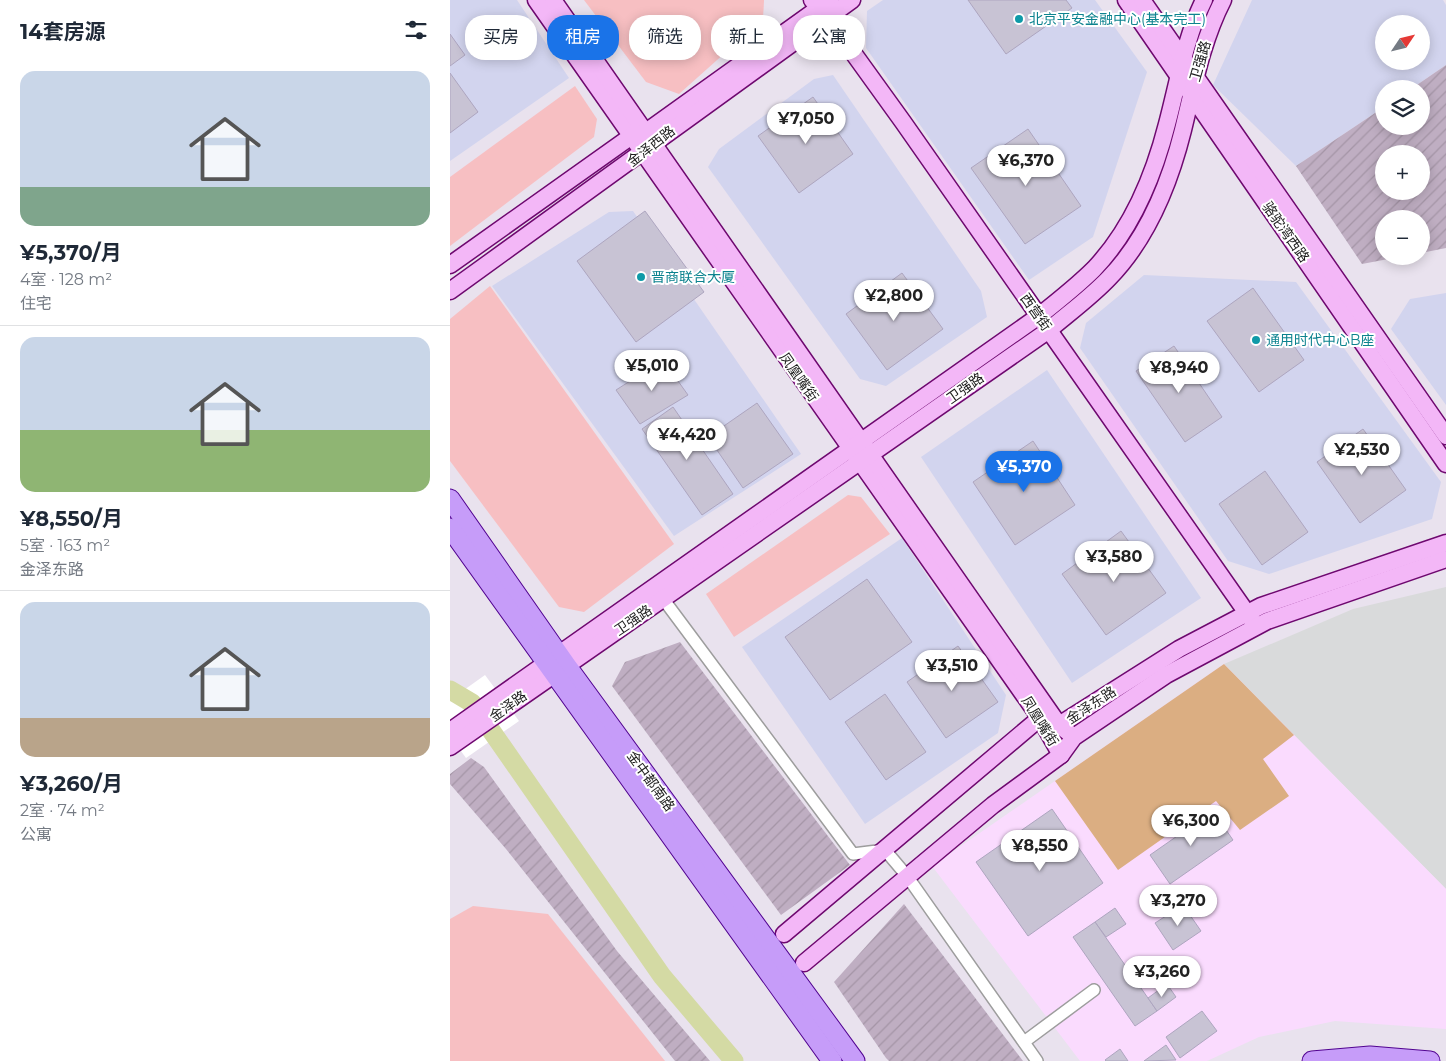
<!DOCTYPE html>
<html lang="zh">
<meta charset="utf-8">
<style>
body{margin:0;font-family:Montserrat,"Noto Sans SC",sans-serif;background:#f6f6f7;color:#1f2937;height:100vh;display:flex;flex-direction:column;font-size:19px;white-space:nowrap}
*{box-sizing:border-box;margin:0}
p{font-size:16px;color:#747a83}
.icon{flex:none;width:28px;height:28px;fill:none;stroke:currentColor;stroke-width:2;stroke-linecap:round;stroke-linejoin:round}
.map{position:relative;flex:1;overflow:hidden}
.panel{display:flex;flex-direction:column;background:#fff;width:450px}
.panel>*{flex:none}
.banner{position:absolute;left:15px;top:15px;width:475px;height:45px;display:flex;gap:10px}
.needle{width:32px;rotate:55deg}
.buttons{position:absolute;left:925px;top:15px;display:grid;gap:10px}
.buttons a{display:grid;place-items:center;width:55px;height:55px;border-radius:50%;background:#fff;box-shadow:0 2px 12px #0003;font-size:25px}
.price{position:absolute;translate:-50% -42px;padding:0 11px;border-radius:18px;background:#fff;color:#222;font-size:16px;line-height:32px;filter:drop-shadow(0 1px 2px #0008)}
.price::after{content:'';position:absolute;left:50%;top:30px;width:15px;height:11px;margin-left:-8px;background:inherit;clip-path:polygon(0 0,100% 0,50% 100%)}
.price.on{background:#1a73e8;color:#fff}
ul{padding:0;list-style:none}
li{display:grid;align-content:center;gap:10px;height:265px;padding:0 20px}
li+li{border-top:1px solid #e0e1e3}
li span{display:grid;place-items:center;height:155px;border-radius:15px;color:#555}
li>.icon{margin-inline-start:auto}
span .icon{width:90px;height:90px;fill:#fffc;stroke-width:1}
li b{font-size:21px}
h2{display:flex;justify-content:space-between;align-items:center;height:60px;padding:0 20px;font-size:21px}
.tag{padding:0 18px;border-radius:20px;background:#fff;box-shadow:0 2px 12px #0003;font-size:18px;line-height:45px}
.tag.on{background:#1a73e8;color:#fff}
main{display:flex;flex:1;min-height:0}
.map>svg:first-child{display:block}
.residential{fill:#d9dadb}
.commercial{fill:#d2d4ee;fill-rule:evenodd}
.education{fill:#fadbfe}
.construction{fill:url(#construction-furrows);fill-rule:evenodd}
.park{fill:#f7bfc2}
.pitch{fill:#dbae82}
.pier{fill:#fff}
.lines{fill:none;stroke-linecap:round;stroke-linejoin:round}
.river{stroke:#d4daa4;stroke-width:19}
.building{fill:#c8c3d4;stroke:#ada5bf}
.street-casing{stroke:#9d9d9d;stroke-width:14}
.secondary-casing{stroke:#6e086f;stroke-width:19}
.primary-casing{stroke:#520491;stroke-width:21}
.street{stroke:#fff;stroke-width:11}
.secondary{stroke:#f3b7f7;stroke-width:16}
.primary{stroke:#c69cf9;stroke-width:19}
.culture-dot{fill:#0f9aa8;stroke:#fff;stroke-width:2}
.labels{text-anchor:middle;stroke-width:4;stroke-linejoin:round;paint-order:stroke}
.culture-label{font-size:14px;fill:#0d838f;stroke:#fff;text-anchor:start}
.street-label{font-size:14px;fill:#1c1c1c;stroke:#fff}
</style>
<main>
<section class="panel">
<h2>14套房源<svg class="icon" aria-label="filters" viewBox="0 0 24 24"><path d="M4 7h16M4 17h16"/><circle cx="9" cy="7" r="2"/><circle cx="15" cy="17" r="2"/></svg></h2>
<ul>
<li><span style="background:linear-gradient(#c9d6e8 75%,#7fa58c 0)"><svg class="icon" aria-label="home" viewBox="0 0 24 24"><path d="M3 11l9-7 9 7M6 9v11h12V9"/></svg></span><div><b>¥5,370/月</b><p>4室 · 128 m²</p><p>住宅</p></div></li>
<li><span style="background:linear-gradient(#c9d6e8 60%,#8fb573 0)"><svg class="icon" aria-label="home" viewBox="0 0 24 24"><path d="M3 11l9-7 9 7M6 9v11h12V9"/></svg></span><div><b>¥8,550/月</b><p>5室 · 163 m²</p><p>金泽东路</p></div></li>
<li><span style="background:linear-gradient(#c9d6e8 75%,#b9a48a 0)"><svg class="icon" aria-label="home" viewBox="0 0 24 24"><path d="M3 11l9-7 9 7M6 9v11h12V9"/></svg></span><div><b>¥3,260/月</b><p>2室 · 74 m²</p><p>公寓</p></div></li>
</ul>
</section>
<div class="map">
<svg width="996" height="1061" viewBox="0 0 996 1061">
<defs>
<pattern id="construction-furrows" width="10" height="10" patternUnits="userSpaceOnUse" patternTransform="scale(1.25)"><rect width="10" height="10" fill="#bfaec2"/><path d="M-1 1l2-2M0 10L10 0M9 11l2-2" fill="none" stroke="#a495a6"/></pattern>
</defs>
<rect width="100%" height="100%" fill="#e9e2ee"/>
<!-- residential -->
<polygon class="residential" points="996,587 996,889 774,664 903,609"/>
<!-- commercial -->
<g class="commercial">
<polygon points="0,0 67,0 119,78 0,161"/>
<polygon points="433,0 645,0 697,72 643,237 579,280 416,48 417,11"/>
<path d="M802 0H993L996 5V65L961 89H934V107L846 166 763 85ZM934 24H971V61H934Z"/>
<polygon points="383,75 531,291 537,317 436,386 410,379 258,167 269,149 364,79"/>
<polygon points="183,211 351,454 224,536 42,286 159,212"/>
<polygon points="694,275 846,282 991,482 982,519 819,574 778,561 630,348 636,323"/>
<polygon points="996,293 996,405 941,329 960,299"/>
<polygon points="597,370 751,598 622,683 471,457"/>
<polygon points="452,538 556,695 548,733 415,824 292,647"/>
</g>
<!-- education -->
<polygon class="education" points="774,664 996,889 996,1029 885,1021 809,1037 757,1061 630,1061 482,866"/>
<!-- construction -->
<g class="construction">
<path d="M996 65V248L971 253V219H934V256H954L912 264 846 166 934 107V126H971V89H961ZM934 154H971V191H934Z"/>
<polygon points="230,642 400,865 331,915 162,686 175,662"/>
<polygon points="21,758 34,767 167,951 260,1061 225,1061 56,849 0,784 0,774"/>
<polygon points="454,904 573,1061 439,1061 436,1058 384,982"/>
</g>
<!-- park -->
<g class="park">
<polygon points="134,0 314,0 314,1 313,19 229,94 196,82"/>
<polygon points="125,86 147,119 144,137 0,246 0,177"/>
<polygon points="40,286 224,544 134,612 109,607 0,461 0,319"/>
<polygon points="398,495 411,497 440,534 284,637 256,594"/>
<polygon points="23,906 98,914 215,1061 0,1061 0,919"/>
</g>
<!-- pitch -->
<polygon class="pitch" points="774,664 844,735 813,759 839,796 790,830 766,801 668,870 605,781"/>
<!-- pier -->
<polygon class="pier" points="35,675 69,721 16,758 0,736 0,700"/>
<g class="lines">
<!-- river -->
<polyline class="river" points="0,690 22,703 212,976 284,1061"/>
</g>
<!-- building -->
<g class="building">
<polygon points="518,0 616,0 622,8 556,54"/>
<polygon points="0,34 15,55 0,66"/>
<polygon points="0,73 28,112 0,133"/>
<polygon points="363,97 403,154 349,193 308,136"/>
<polygon points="578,129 631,206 575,244 521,168"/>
<polygon points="195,211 254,292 186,342 127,261"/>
<polygon points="452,273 493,329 437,370 396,314"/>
<polygon points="803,288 854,360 809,392 757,321"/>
<polygon points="724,346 772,417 735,442 686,371"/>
<polygon points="213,360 238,395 190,424 166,390"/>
<polygon points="307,403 343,454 293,488 258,437"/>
<polygon points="223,407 283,494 252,515 192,429"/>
<polygon points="913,429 956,490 910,523 867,462"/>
<polygon points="583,441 625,505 565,545 523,482"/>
<polygon points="815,471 858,532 812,565 769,504"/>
<polygon points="671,531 716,593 656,635 612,574"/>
<polygon points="417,579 462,642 380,700 335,637"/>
<polygon points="508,646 548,702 496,738 457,682"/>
<polygon points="435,694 476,752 436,780 395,722"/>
<polygon points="602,809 653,883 578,936 526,862"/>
<polygon points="763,811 783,840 720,884 700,855"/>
<polygon points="733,905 751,931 723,950 705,923"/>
<polygon points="665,908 676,924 656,937 645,922"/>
<polygon points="645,922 707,1011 685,1026 623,937"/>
<polygon points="717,984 726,997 707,1011 698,998"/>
<polygon points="752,1011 767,1031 730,1058 716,1037"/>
<polygon points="716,1045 726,1060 694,1061"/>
<polygon points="670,1049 678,1061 656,1061 655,1060"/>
</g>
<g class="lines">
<!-- street casing -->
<g class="street-casing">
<g id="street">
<polyline points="214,600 403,854 435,850 457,876 587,1061"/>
<polyline points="574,1042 644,990"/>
</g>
</g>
<!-- secondary casing -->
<g class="secondary-casing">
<g id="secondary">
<polyline points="86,0 590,718 611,755"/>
<polyline points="103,0 609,725 624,737"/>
<polyline points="362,0 378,18 453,122 806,626"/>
<polyline points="676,0 996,464"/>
<polyline points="692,0 996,436"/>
<polyline points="0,265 183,135 196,132 380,0"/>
<polyline points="0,291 402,0"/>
<path d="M0 731 589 316C608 301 627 286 644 269 681 230 704 175 717 124 728 83 735 38 754 0"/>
<path d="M0 747 599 330C619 313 641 297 659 278 697 239 720 182 733 130 744 85 752 41 773 0"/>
<polyline points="334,934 590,718 609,725 729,649 811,606 996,543"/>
<polyline points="354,963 543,805 611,755 624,737 716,675 817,621 996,559"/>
</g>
</g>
<!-- primary casing -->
<g class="primary-casing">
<g id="primary">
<polyline points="0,499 116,665 405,1061"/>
<polyline points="0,528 382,1061"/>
<polyline points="862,1061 920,1056 980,1061"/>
</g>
</g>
<!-- street -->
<use href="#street" class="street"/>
<!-- secondary -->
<use href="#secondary" class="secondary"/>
<!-- primary -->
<use href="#primary" class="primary"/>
</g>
<!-- markers -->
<g class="culture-dot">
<circle cx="569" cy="19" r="5"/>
<circle cx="191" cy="277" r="5"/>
<circle cx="806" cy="340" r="5"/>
</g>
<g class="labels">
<!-- culture labels -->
<g class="culture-label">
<text x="579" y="24">北京平安金融中心(基本完工)</text>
<text x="201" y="282">晋商联合大厦</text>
<text x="816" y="345">通用时代中心B座</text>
</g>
<!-- street labels -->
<g class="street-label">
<text transform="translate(750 61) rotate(-74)" y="5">卫强路</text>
<text transform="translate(201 146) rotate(-38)" y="5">金泽西路</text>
<text transform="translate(836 232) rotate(55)" y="5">骆驼湾西路</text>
<text transform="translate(586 312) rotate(55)" y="5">西营街</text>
<text transform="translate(349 377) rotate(55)" y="5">凤凰嘴街</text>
<text transform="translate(515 388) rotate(-35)" y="5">卫强路</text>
<text transform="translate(183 620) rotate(-34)" y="5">卫强路</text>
<text transform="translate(641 705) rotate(-33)" y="5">金泽东路</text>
<text transform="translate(58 706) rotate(-35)" y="5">金泽路</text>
<text transform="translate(590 721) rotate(58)" y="5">凤凰嘴街</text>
<text transform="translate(201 781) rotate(54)" y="5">金中都南路</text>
</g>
</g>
</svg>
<div class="buttons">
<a><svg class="needle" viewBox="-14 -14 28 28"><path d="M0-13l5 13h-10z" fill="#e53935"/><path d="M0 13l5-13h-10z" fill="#747a83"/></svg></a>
<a><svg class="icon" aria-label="layers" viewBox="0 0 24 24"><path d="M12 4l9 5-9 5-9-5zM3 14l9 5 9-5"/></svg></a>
<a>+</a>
<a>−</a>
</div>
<b class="price" style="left:356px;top:145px">¥7,050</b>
<b class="price" style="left:576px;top:187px">¥6,370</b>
<b class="price" style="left:444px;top:322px">¥2,800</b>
<b class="price" style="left:202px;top:392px">¥5,010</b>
<b class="price" style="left:729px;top:394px">¥8,940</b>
<b class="price" style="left:237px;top:461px">¥4,420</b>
<b class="price" style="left:912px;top:476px">¥2,530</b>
<b class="price on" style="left:574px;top:493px">¥5,370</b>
<b class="price" style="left:664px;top:583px">¥3,580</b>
<b class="price" style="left:502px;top:692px">¥3,510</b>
<b class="price" style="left:741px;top:847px">¥6,300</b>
<b class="price" style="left:590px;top:872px">¥8,550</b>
<b class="price" style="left:728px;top:927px">¥3,270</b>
<b class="price" style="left:712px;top:998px">¥3,260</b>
<div class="banner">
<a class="tag">买房</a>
<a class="tag on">租房</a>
<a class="tag">筛选</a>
<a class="tag">新上</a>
<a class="tag">公寓</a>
</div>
</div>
</main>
